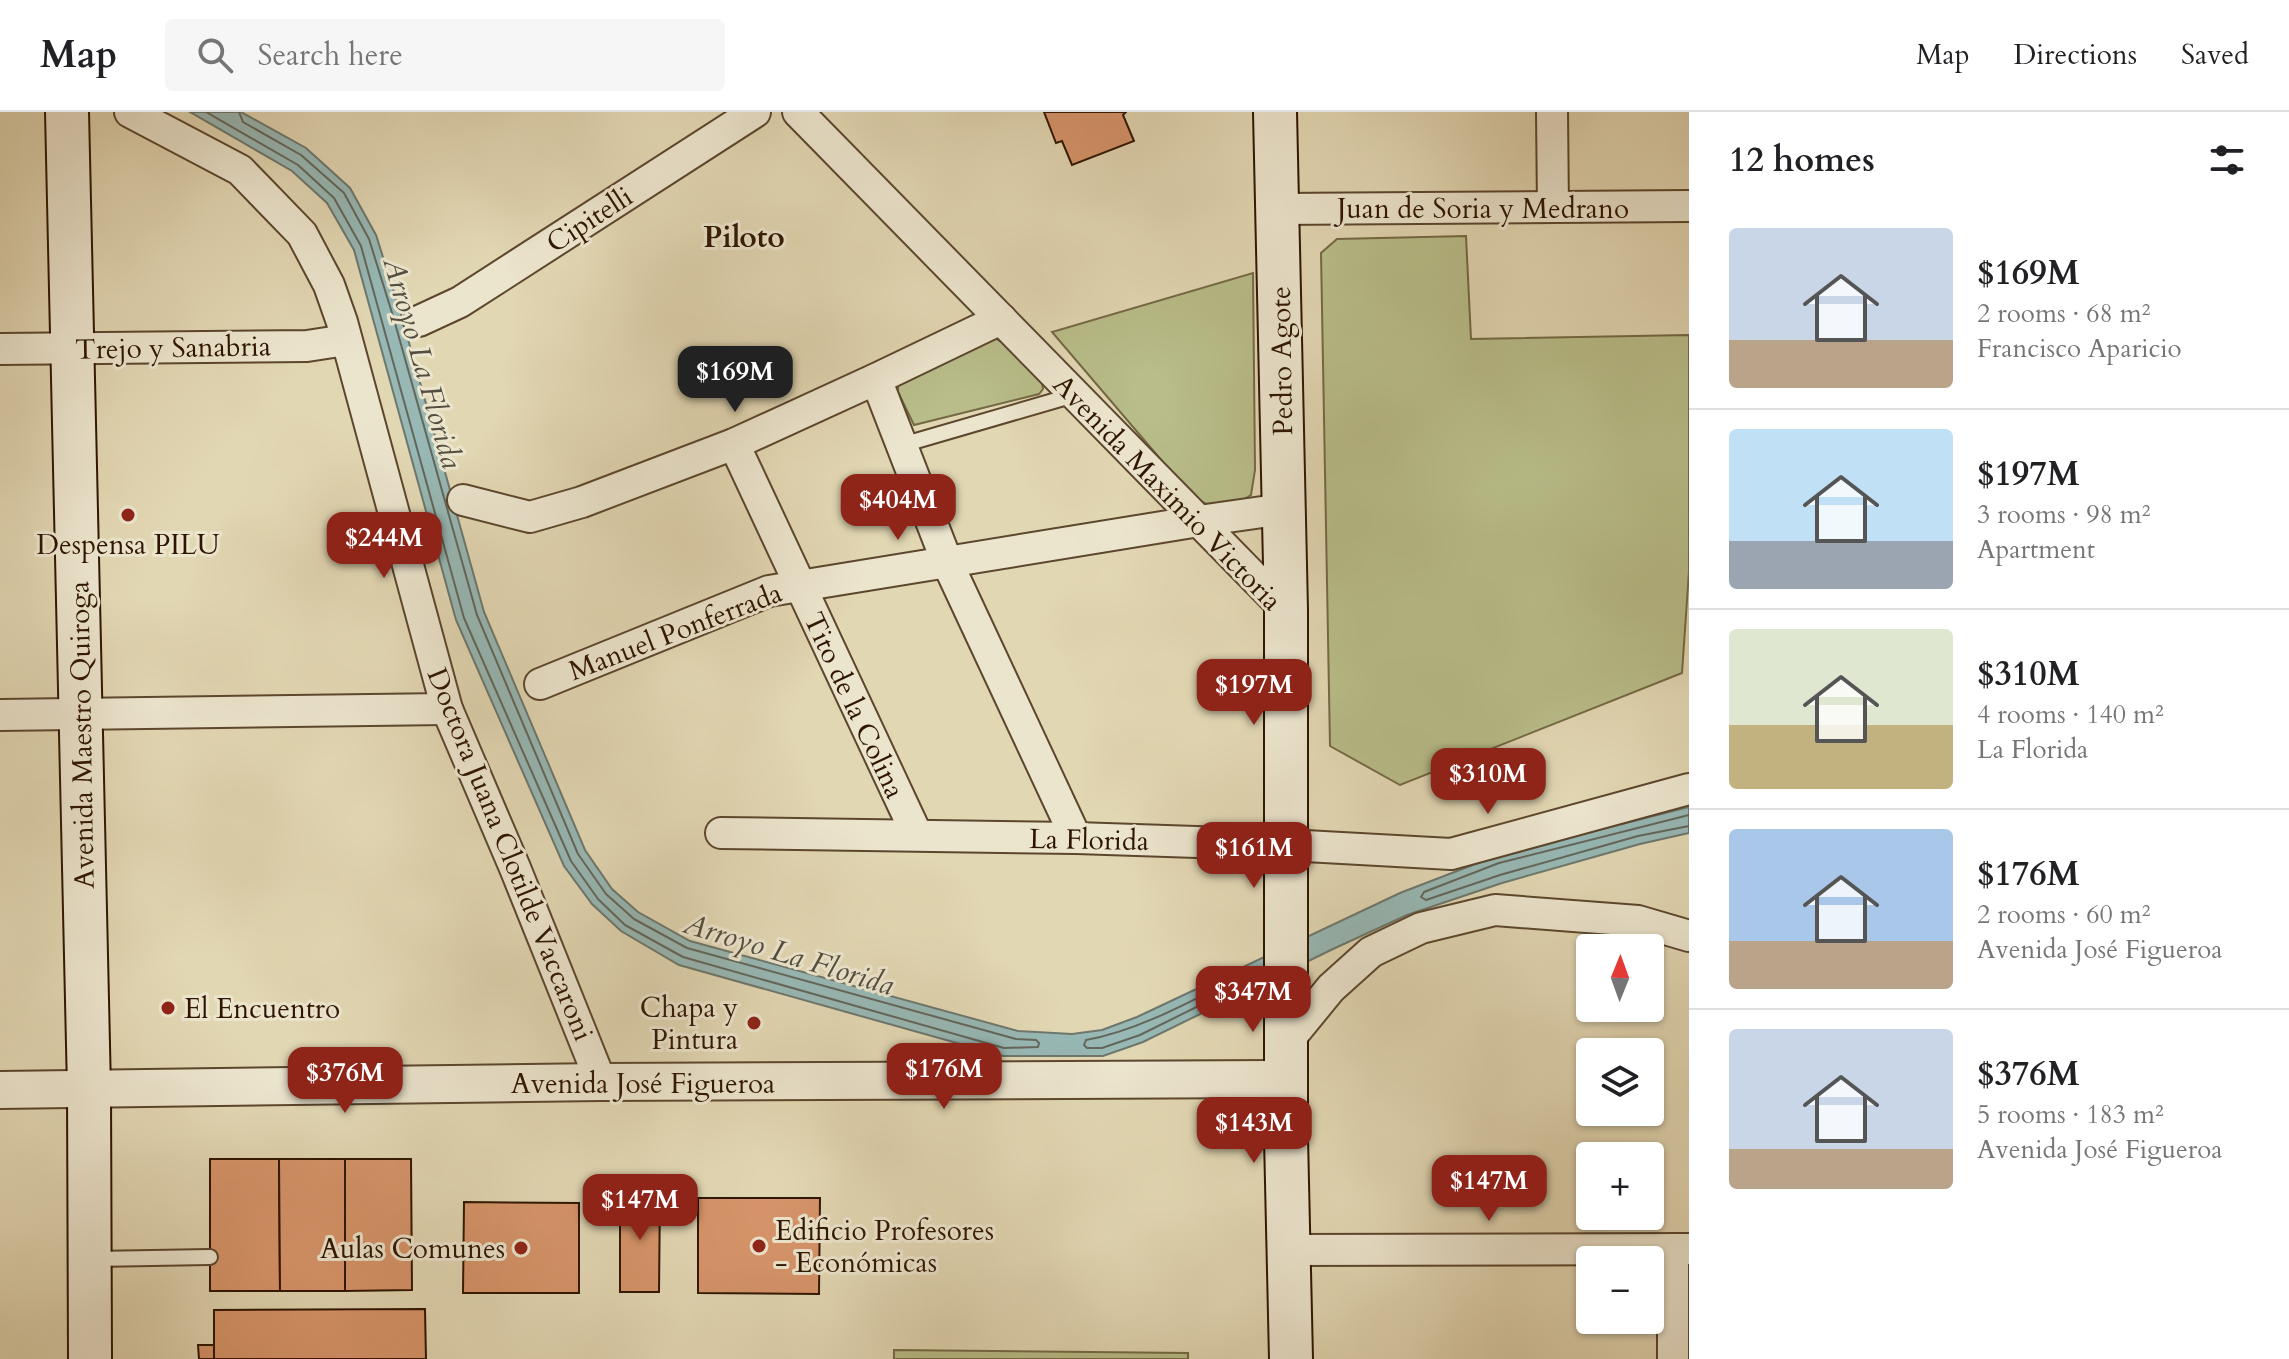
<!DOCTYPE html>
<meta charset="utf-8">
<style>
body{margin:0;font-family:Cardo,serif;background:#f6f6f6;color:#202124;height:100vh;display:flex;flex-direction:column;font-size:30px;white-space:nowrap}
*{box-sizing:border-box;margin:0}
p{font-size:26px;color:#757577}
.icon{flex:none;width:44px;height:44px;fill:none;stroke:currentColor;stroke-width:2;stroke-linecap:round;stroke-linejoin:round}
.map{position:relative;flex:1;overflow:hidden}
.drawer{display:flex;flex-direction:column;background:#fff;width:600px}
.drawer>*{flex:none}
.needle{width:52px;rotate:1deg}
.buttons{position:absolute;left:1576px;top:822px;display:grid;gap:16px}
.buttons a{display:grid;place-items:center;width:88px;height:88px;border-radius:8px;background:#fff;box-shadow:0 2px 6px #0004;font-size:40px}
.price{position:absolute;translate:-50% -68px;padding:0 18px;border-radius:16px;background:#8f2418;color:#fff;font-size:26px;line-height:52px;filter:drop-shadow(0 2px 4px #0008)}
.price::after{content:'';position:absolute;left:50%;top:48px;width:24px;height:18px;margin-left:-12px;background:inherit;clip-path:polygon(0 0,100% 0,50% 100%)}
.price.on{background:#222;color:#fff}
ul{padding:0;list-style:none}
li{display:flex;align-items:center;gap:24px;height:200px;padding:0 40px}
li+li{border-top:2px solid #e0e0e0}
li span{display:grid;place-items:center;flex:none;width:224px;height:160px;border-radius:8px;color:#555}
li>.icon{margin-inline-start:auto}
span .icon{width:96px;height:96px;fill:#fffc;stroke-width:1}
li b{font-size:34px}
h2{display:flex;justify-content:space-between;align-items:center;height:96px;padding:0 40px;font-size:34px}
header{display:flex;align-items:center;gap:48px;box-sizing:border-box;height:112px;padding:0 40px;background:#fff;border-bottom:2px solid #e0e0e0}
header strong{font-size:38px}
nav{display:flex;gap:44px;margin-inline-start:auto;font-size:28px}
.search{width:560px;height:72px;background:#f6f6f6;display:flex;align-items:center;gap:20px;box-sizing:border-box;padding:0 28px;border-radius:8px;color:#757577;font-size:30px}
main{display:flex;flex:1;min-height:0}
.map>svg:first-child{display:block}
.green{fill:#b8bd89;stroke:#746944;stroke-width:2}
.water{fill:#97b8b5;stroke:#6d776d;stroke-width:2}
.lines{fill:none;stroke-linecap:round;stroke-linejoin:round}
.shore{stroke:#63665a;stroke-width:2}
.building{fill:#d7946a;stroke:#2f1500;stroke-width:2}
.service-casing{stroke:#5c462d;stroke-width:18}
.minor-casing{stroke:#5c462d;stroke-width:34}
.tertiary-casing{stroke:#5c462d;stroke-width:40}
.secondary-casing{stroke:#2f1500;stroke-width:46}
.service{stroke:#ece5ce;stroke-width:14}
.minor{stroke:#ece5ce;stroke-width:30}
.tertiary{stroke:#ece5ce;stroke-width:36}
.secondary{stroke:#ece5ce;stroke-width:42}
.poi-dot{fill:#8f2418;stroke:#ece5ce;stroke-width:3}
.labels{text-anchor:middle;stroke-width:6;stroke-linejoin:round;paint-order:stroke}
.street-label{font-size:28px;fill:#2f1500;stroke:#ece5ce}
.poi-label{font-size:28px;fill:#2f1500;stroke:#ece5ce;text-anchor:end}
.neighbourhood-label{font-size:30px;font-weight:bold;fill:#2f1500;stroke:#ece5ce}
.water-label{font-size:30px;font-style:italic;fill:#534e3f;stroke:#ece5ce}
</style>
<header>
<strong>Map</strong>
<div class="search"><svg class="icon" aria-label="search" viewBox="0 0 24 24"><circle cx="10" cy="10" r="6"/><path d="M15 15l6 6"/></svg>Search here</div>
<nav><a>Map</a><a>Directions</a><a>Saved</a></nav>
</header>
<main>
<div class="map">
<svg width="1689" height="1247" viewBox="0 0 1689 1247">
<rect width="100%" height="100%" fill="#e2d7b3"/>
<filter id="stains"><feTurbulence type="fractalNoise" baseFrequency=".0025" numOctaves="4"/><feColorMatrix values="0 0 0 0 .2 0 0 0 0 .09 0 0 0 0 .02 0 0 0 .5 -.17"/></filter>
<radialGradient id="worn" r=".72"><stop offset=".6" stop-color="#630" stop-opacity="0"/><stop offset="1" stop-color="#630" stop-opacity=".3"/></radialGradient>
<!-- green -->
<g class="green">
<polygon points="1466,124 1471,227 1689,223 1689,459 1682,561 1400,673 1330,634 1321,141 1337,127"/>
<path d="M1253 161 1255 358 1251 383C1225 399 1216 400 1191 383L1052 220Z"/>
<polygon points="993,225 1003,231 1042,270 1043,277 1039,282 914,313 898,280 898,271"/>
<polygon points="894,1238 1188,1241 1188,1247 894,1247"/>
</g>
<!-- water -->
<polygon class="water" points="190,0 241,0 306,36 350,76 376,123 401,202 484,500 585,738 612,777 638,800 690,829 1018,919 1072,922 1102,918 1137,905 1400,781 1496,744 1689,695 1689,721 1640,732 1502,771 1407,803 1333,837 1143,930 1103,944 1003,944 679,853 621,819 592,792 564,754 456,508 354,138 327,91 292,59"/>
<g class="lines">
<!-- shore -->
<g class="shore">
<polyline points="206,0 298,53 334,86 361,134 464,506 571,749 598,787 625,813 683,845 1004,936 1038,935 1039,931 1036,928 1016,927 687,836 634,807 606,782 578,742 477,503 393,204 369,127 344,81 301,43 243,10 239,0"/>
<polyline points="1689,703 1499,751 1424,780 1421,785 1426,788 1500,763 1638,724 1689,714"/>
<path d="M1263 856 1259 855C1205 881 1144 918 1086 928L1084 933 1087 936H1102L1140 923 1263 862"/>
</g>
</g>
<!-- building -->
<g class="building">
<polygon points="1044,0 1126,0 1123,3 1134,29 1072,53 1062,29 1056,31"/>
<polygon points="210,1047 279,1047 280,1179 210,1179"/>
<polygon points="279,1047 345,1047 345,1179 280,1179"/>
<polygon points="345,1047 411,1047 412,1178 345,1179"/>
<polygon points="620,1080 660,1080 659,1180 620,1180"/>
<polygon points="698,1086 820,1086 819,1182 698,1181"/>
<polygon points="464,1090 579,1091 579,1181 463,1181"/>
<polygon points="425,1197 426,1247 214,1247 214,1198"/>
<polygon points="198,1233 214,1233 214,1247 199,1247"/>
</g>
<g class="lines">
<!-- service casing -->
<g class="service-casing">
<g id="service">
<polyline points="902,333 1074,283"/>
<polyline points="94,1147 210,1145"/>
</g>
</g>
<!-- minor casing -->
<g class="minor-casing">
<g id="minor">
<polyline points="130,0 240,58 302,122 329,173 342,210 447,597 515,756 601,970"/>
<polyline points="798,0 1286,498"/>
<polyline points="1552,0 1553,95"/>
<polyline points="1277,97 1689,94"/>
<polyline points="419,209 460,190 755,0"/>
<polyline points="0,237 307,234 346,228"/>
<polyline points="876,267 947,450 1076,726"/>
<polyline points="734,332 917,723"/>
<polyline points="463,388 530,405 582,390 734,332 876,267 1001,207"/>
<polyline points="540,572 769,479 1199,409 1284,397"/>
<polyline points="0,603 447,597"/>
<polyline points="721,721 1076,726 1287,733 1451,742 1689,677"/>
<polyline points="1286,931 1331,876 1371,840 1421,816 1495,798 1638,809 1689,824"/>
<polyline points="1289,1138 1689,1137"/>
<polyline points="1673,1247 1673,1137"/>
</g>
</g>
<!-- tertiary casing -->
<g class="tertiary-casing">
<polyline id="tertiary" points="0,978 601,970 1286,967"/>
</g>
<!-- secondary casing -->
<g class="secondary-casing">
<g id="secondary">
<polyline points="67,0 89,977 90,1247"/>
<polyline points="1275,0 1286,498 1286,1026 1291,1247"/>
</g>
</g>
<!-- service -->
<use href="#service" class="service"/>
<!-- minor -->
<use href="#minor" class="minor"/>
<!-- tertiary -->
<use href="#tertiary" class="tertiary"/>
<!-- secondary -->
<use href="#secondary" class="secondary"/>
</g>
<!-- markers -->
<g class="poi-dot">
<circle cx="128" cy="403" r="8"/>
<circle cx="168" cy="896" r="8"/>
<circle cx="754" cy="911" r="8"/>
<circle cx="759" cy="1134" r="8"/>
<circle cx="521" cy="1136" r="8"/>
</g>
<g class="labels">
<!-- street labels -->
<g class="street-label">
<text x="1483" y="106">Juan de Soria y Medrano</text>
<text transform="translate(589 107) rotate(-33)" y="10">Cipitelli</text>
<text transform="translate(173 235) rotate(-1)" y="10">Trejo y Sanabria</text>
<text transform="translate(1281 249) rotate(-91)" y="10">Pedro Agote</text>
<text transform="translate(1168 380) rotate(46)" y="10">Avenida Maximio Victoria</text>
<text transform="translate(675 519) rotate(-21)" y="10">Manuel Ponferrada</text>
<text transform="translate(855 593) rotate(65)" y="10">Tito de la Colina</text>
<text transform="translate(81 623) rotate(-91)" y="10">Avenida Maestro Quiroga</text>
<text transform="translate(1089 727) rotate(1)" y="10">La Florida</text>
<text transform="translate(511 742) rotate(68)" y="10">Doctora Juana Clotilde Vaccaroni</text>
<text x="643" y="981">Avenida José Figueroa</text>
</g>
<!-- poi labels -->
<g class="poi-label">
<text x="128" y="442" text-anchor="middle">Despensa PILU</text>
<text x="738" y="905">Chapa y<tspan x="738" dy="32">Pintura</tspan></text>
<text x="184" y="906" text-anchor="start">El Encuentro</text>
<text x="775" y="1128" text-anchor="start">Edificio Profesores<tspan x="775" dy="32">- Económicas</tspan></text>
<text x="505" y="1146">Aulas Comunes</text>
</g>
<!-- neighbourhood labels -->
<g class="neighbourhood-label">
<text x="744" y="135">Piloto</text>
</g>
<!-- water labels -->
<g class="water-label">
<text transform="translate(423 251) rotate(74)" y="10">Arroyo La Florida</text>
<text transform="translate(789 842) rotate(17)" y="10">Arroyo La Florida</text>
</g>
</g>
<rect width="100%" height="100%" filter="url(#stains)"/>
<rect width="100%" height="100%" fill="url(#worn)"/>
</svg>
<div class="buttons">
<a><svg class="needle" viewBox="-14 -14 28 28"><path d="M0-13l5 13h-10z" fill="#e53935"/><path d="M0 13l5-13h-10z" fill="#757577"/></svg></a>
<a><svg class="icon" aria-label="layers" viewBox="0 0 24 24"><path d="M12 4l9 5-9 5-9-5zM3 14l9 5 9-5"/></svg></a>
<a>+</a>
<a>−</a>
</div>
<b class="price on" style="left:735px;top:302px">$169M</b>
<b class="price" style="left:898px;top:430px">$404M</b>
<b class="price" style="left:384px;top:468px">$244M</b>
<b class="price" style="left:1254px;top:615px">$197M</b>
<b class="price" style="left:1488px;top:704px">$310M</b>
<b class="price" style="left:1254px;top:778px">$161M</b>
<b class="price" style="left:1253px;top:922px">$347M</b>
<b class="price" style="left:944px;top:999px">$176M</b>
<b class="price" style="left:345px;top:1003px">$376M</b>
<b class="price" style="left:1254px;top:1053px">$143M</b>
<b class="price" style="left:1489px;top:1111px">$147M</b>
<b class="price" style="left:640px;top:1130px">$147M</b>
</div>
<section class="drawer">
<h2>12 homes<svg class="icon" aria-label="filters" viewBox="0 0 24 24"><path d="M4 7h16M4 17h16"/><circle cx="9" cy="7" r="2"/><circle cx="15" cy="17" r="2"/></svg></h2>
<ul>
<li><span style="background:linear-gradient(#c9d6e8 70%,#b9a48a 0)"><svg class="icon" aria-label="home" viewBox="0 0 24 24"><path d="M3 11l9-7 9 7M6 9v11h12V9"/></svg></span><div><b>$169M</b><p>2 rooms · 68 m²</p><p>Francisco Aparicio</p></div></li>
<li><span style="background:linear-gradient(#bfe0f5 70%,#9aa5b1 0)"><svg class="icon" aria-label="home" viewBox="0 0 24 24"><path d="M3 11l9-7 9 7M6 9v11h12V9"/></svg></span><div><b>$197M</b><p>3 rooms · 98 m²</p><p>Apartment</p></div></li>
<li><span style="background:linear-gradient(#dfe7d0 60%,#c2b280 0)"><svg class="icon" aria-label="home" viewBox="0 0 24 24"><path d="M3 11l9-7 9 7M6 9v11h12V9"/></svg></span><div><b>$310M</b><p>4 rooms · 140 m²</p><p>La Florida</p></div></li>
<li><span style="background:linear-gradient(#a9c7e8 70%,#b9a48a 0)"><svg class="icon" aria-label="home" viewBox="0 0 24 24"><path d="M3 11l9-7 9 7M6 9v11h12V9"/></svg></span><div><b>$176M</b><p>2 rooms · 60 m²</p><p>Avenida José Figueroa</p></div></li>
<li><span style="background:linear-gradient(#c9d6e8 75%,#b9a48a 0)"><svg class="icon" aria-label="home" viewBox="0 0 24 24"><path d="M3 11l9-7 9 7M6 9v11h12V9"/></svg></span><div><b>$376M</b><p>5 rooms · 183 m²</p><p>Avenida José Figueroa</p></div></li>
</ul>
</section>
</main>
